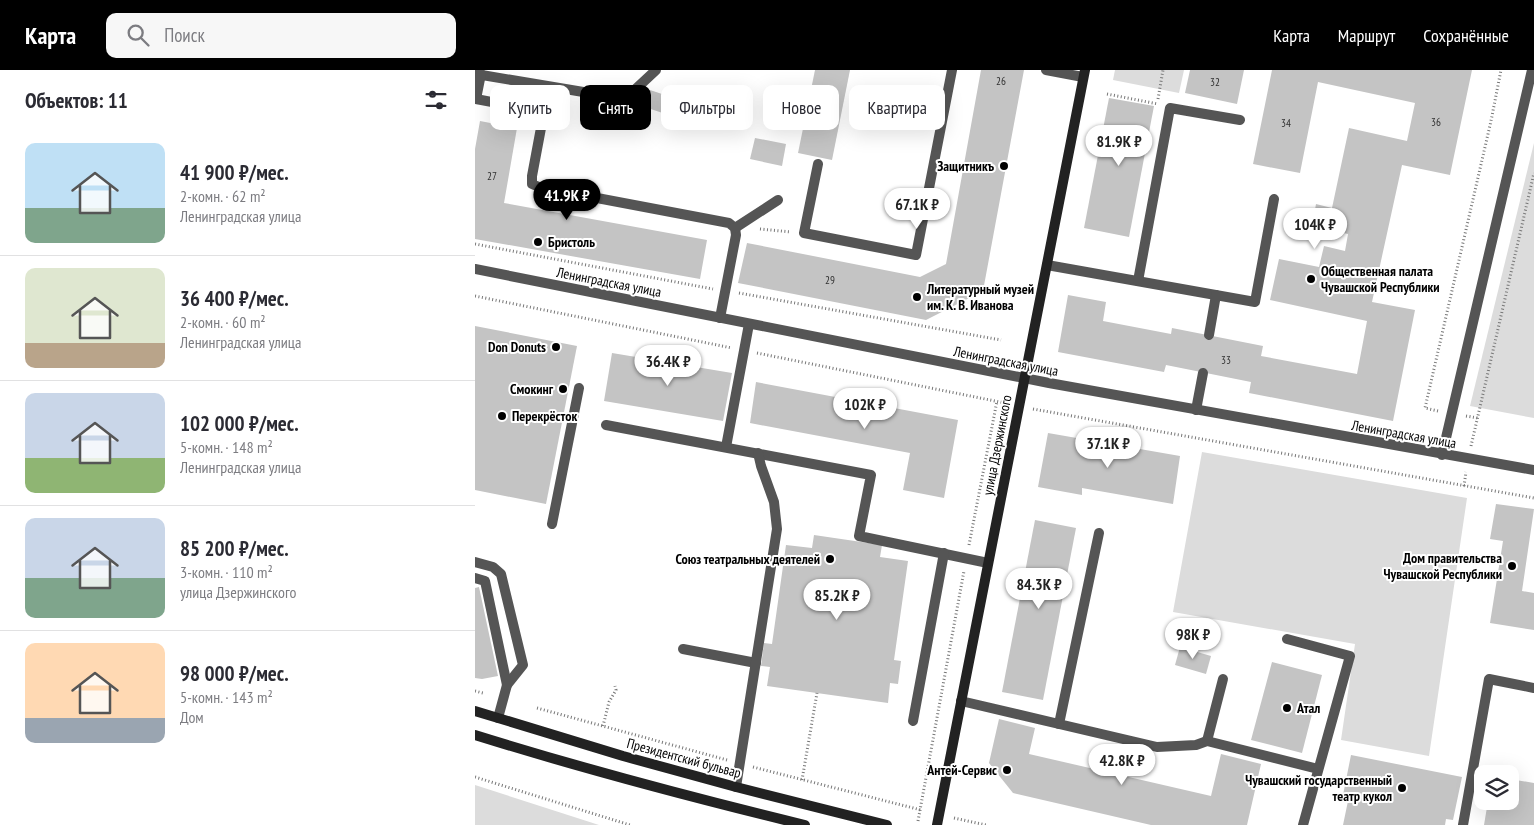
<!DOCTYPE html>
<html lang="ru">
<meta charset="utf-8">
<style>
body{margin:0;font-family:"PT Sans Narrow",sans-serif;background:#f7f7f7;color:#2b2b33;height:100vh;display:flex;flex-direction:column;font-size:19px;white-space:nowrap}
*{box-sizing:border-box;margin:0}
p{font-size:16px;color:#7c7c81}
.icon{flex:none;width:28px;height:28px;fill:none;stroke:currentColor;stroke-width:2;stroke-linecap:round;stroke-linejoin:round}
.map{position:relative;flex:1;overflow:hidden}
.drawer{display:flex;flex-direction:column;background:#fff;width:475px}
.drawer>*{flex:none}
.top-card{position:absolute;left:15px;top:15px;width:475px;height:45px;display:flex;gap:10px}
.fabs{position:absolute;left:999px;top:695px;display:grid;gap:10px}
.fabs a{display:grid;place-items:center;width:45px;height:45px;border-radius:10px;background:#fff;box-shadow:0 5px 20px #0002;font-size:25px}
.price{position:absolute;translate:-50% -42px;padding:0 11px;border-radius:18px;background:#fff;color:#222;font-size:16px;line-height:32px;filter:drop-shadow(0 1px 2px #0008)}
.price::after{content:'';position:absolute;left:50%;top:30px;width:15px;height:11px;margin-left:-8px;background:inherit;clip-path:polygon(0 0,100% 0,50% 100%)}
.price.active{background:#000;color:#fff}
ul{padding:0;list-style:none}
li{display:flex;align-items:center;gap:15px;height:125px;padding:0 25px}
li+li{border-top:1px solid #e1e1e2}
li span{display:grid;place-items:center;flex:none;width:140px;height:100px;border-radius:10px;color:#555}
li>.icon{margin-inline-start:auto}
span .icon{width:60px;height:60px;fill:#fffc;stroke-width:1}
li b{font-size:21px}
h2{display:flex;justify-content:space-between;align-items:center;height:60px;padding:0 25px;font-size:21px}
.chip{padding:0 18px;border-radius:10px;background:#fff;box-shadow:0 5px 20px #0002;font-size:18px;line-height:45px}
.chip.active{background:#000;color:#fff}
header{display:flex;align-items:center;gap:30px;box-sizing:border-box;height:70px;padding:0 25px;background:#000;color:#fff}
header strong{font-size:24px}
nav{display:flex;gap:28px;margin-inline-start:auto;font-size:18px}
.search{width:350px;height:45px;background:#f7f7f7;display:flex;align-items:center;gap:12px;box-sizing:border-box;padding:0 18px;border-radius:10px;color:#7c7c81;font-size:19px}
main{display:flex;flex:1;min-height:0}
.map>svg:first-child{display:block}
.green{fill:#dcdcdc}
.building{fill:#c4c4c4}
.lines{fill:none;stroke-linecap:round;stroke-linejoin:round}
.path{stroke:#777;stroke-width:3;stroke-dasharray:1 2.5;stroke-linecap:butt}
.lane{stroke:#555;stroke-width:10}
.street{stroke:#555;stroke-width:10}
.secondary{stroke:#222;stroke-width:10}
.poi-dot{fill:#000;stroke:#fff;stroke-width:2}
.labels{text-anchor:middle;stroke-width:4;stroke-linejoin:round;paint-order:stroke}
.number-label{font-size:11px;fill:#313131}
.poi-label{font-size:14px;font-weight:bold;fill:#000;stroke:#fff;text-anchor:end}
.street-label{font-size:14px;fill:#000;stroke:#fff}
</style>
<header>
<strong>Карта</strong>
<div class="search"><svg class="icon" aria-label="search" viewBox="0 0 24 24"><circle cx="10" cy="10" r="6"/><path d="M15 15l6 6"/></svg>Поиск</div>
<nav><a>Карта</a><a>Маршрут</a><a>Сохранённые</a></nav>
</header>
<main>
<section class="drawer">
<h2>Объектов: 11<svg class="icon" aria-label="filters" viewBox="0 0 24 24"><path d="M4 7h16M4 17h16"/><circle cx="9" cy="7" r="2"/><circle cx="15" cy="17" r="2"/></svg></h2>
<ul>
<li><span style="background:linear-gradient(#bfe0f5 65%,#7fa58c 0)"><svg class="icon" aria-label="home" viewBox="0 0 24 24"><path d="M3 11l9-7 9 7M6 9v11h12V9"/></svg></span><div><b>41 900 ₽/мес.</b><p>2-комн. · 62 m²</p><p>Ленинградская улица</p></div></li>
<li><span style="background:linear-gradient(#dfe7d0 75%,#b9a48a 0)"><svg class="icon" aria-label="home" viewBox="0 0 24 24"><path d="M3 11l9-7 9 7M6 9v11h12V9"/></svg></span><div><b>36 400 ₽/мес.</b><p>2-комн. · 60 m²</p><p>Ленинградская улица</p></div></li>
<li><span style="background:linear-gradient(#c9d6e8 65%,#8fb573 0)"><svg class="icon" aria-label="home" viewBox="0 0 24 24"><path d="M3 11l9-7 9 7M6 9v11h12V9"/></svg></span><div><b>102 000 ₽/мес.</b><p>5-комн. · 148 m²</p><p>Ленинградская улица</p></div></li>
<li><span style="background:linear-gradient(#c9d6e8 60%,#7fa58c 0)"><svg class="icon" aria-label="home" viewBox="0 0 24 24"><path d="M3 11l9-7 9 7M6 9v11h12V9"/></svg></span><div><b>85 200 ₽/мес.</b><p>3-комн. · 110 m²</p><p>улица Дзержинского</p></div></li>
<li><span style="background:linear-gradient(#ffd9b3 75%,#9aa5b1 0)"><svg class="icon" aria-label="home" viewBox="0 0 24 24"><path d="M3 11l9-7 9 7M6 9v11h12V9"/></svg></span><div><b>98 000 ₽/мес.</b><p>5-комн. · 143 m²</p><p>Дом</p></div></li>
</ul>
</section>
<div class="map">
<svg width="1059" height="755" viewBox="0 0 1059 755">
<rect width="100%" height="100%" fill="#fff"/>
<!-- green -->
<g class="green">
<polygon points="640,0 709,0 704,23 638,10"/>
<polygon points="1059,73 1059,348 995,336"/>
<polygon points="727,382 992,428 954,686 866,670 880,574 698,542"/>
<polygon points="0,715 124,755 0,755"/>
</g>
<!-- building -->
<g class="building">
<polygon points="340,0 375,0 357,90 323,83"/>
<polygon points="506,0 549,0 508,221 451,250 263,213 272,173 445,207 471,194"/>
<polygon points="715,0 769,0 762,34 710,23"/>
<polygon points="797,0 997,0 975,105 927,95 897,232 940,240 918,351 774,323 776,312 691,295 689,302 583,282 593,225 631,232 628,251 696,264 697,258 788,276 786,286 882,304 892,251 795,230 804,189 844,197 849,176 870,181 873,164 837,156 841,134 857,138 874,58 932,71 940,33 843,12 825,103 778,94"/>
<polygon points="175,20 214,33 208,50 170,37"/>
<polygon points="634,28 679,36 654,167 609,158"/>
<polygon points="5,51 42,58 29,133 232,170 225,209 0,169 0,79"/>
<polygon points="280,68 311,74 307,96 275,89"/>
<polygon points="0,256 102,276 71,434 0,420"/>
<polygon points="137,283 257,303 248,351 129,331"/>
<polygon points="281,312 483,350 469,428 428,420 435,383 275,353"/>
<polygon points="573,363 705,386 698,434 607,418 607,425 563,417"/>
<polygon points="1021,434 1059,439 1047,521 1059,523 1059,560 1015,553 1028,471 1015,469"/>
<polygon points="560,450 601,458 568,630 527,622"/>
<polygon points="339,465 407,475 405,487 433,491 419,590 426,591 423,614 415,613 413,633 292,616 295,597 286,596 289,573 297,574 311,475 337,478"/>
<polygon points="4,517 23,606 7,609 0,608 0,518"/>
<polygon points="705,577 736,586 731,604 700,595"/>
<polygon points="797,592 847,605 827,683 776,670"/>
<polygon points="524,649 560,658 554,684 736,726 746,684 786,694 772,755 676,755 538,723 514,693"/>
<polygon points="876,685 987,707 978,750 971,749 970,755 868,755 873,731 867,730"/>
<polygon points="1035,709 1059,713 1059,755 1009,755 1013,731 1035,731"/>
</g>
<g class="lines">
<!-- path -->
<g class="path">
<polyline points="632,24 683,34"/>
<polyline points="683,29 688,0"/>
<polyline points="285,159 316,162"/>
<polyline points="0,174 238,219"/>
<polyline points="264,223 526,270"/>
<polyline points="0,226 257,278"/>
<polyline points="282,283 530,333"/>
<polyline points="558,339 1059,428"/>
<polyline points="963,341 950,338 1016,51 1026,0"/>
<polyline points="991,346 1003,348"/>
<polyline points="996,376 1059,103"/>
<polyline points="989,416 991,402"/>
<polyline points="494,475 522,331"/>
<polyline points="0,621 8,623"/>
<polyline points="62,638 252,690"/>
<polyline points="128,656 134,632 141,620 140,616"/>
<polyline points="278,697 446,740"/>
<polyline points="0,707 155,755"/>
<polyline points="327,710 342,623"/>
<polyline points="479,748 511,755"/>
<polyline points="443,751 489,501"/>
</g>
<!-- lane -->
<g class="lane">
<polyline points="571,0 608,7"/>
<polyline points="1,4 150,29 181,0"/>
<polyline points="6,4 1,29 69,42 57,106 57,114 64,117 254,153 260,158 261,165 245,248"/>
<polyline points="343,94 329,163 441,185 477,0"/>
<polyline points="260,158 303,130"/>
<polyline points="572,195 780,232 799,129"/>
<polyline points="663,211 695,38 765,50"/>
<polyline points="734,265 741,225"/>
<polyline points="721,340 728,303"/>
<polyline points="131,355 396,405 384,466 513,493"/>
<polyline points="251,377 274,254"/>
<polyline points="77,454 104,318"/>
<polyline points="624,463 584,654 682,677 721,675 732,671 843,699"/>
<polyline points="0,492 18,497 26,504 48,595 32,615 23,648"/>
<polyline points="0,508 10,511 32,615"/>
<polyline points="812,569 875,586 828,755"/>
<polyline points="208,579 281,593"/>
<polyline points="486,631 584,654"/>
<polyline points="438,651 469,483"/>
<polyline points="732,671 748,609"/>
<polyline points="261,717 302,459 299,432 286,396 283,383"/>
<polyline points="988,755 1014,609 1059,618"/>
</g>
<!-- street -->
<g class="street">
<polyline points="0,199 574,313 1059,400"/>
<polyline points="967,385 1057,0"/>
</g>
<!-- secondary -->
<g class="secondary">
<polyline points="0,641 148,686 261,717 412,755"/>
<path d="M0 665C109 699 219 728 330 755"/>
<polyline points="462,755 610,0"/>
</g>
</g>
<!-- markers -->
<g class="poi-dot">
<circle cx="529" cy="96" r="5"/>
<circle cx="63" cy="172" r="5"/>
<circle cx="836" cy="209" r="5"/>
<circle cx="442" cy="227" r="5"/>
<circle cx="81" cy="277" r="5"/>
<circle cx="88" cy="319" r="5"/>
<circle cx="27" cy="346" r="5"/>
<circle cx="355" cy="489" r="5"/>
<circle cx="1037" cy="496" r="5"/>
<circle cx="812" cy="638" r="5"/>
<circle cx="532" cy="700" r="5"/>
<circle cx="927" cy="718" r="5"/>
</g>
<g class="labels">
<!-- number labels -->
<g class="number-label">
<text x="526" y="15">26</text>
<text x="740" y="16">32</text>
<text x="961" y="56">36</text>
<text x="811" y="57">34</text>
<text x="17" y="110">27</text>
<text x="355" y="214">29</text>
<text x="751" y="294">33</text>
</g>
<!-- poi labels -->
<g class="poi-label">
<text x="519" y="101">Защитникъ</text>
<text x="73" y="177" text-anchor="start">Бристоль</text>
<text x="846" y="206" text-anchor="start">Общественная палата<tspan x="846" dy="16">Чувашской Республики</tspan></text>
<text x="452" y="224" text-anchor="start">Литературный музей<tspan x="452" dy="16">им. К. В. Иванова</tspan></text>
<text x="71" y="282">Don Donuts</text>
<text x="78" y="324">Смокинг</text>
<text x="37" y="351" text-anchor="start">Перекрёсток</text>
<text x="1027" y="493">Дом правительства<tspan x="1027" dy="16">Чувашской Республики</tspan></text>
<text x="345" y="494">Союз театральных деятелей</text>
<text x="822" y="643" text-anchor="start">Атал</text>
<text x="522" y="705">Антей-Сервис</text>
<text x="917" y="715">Чувашский государственный<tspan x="917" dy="16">театр кукол</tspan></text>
</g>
<!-- street labels -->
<g class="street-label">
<text transform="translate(134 212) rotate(11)" y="5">Ленинградская улица</text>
<text transform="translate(531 291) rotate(11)" y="5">Ленинградская улица</text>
<text transform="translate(929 364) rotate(10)" y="5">Ленинградская улица</text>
<text transform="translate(522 375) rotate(-79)" y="5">улица Дзержинского</text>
<text transform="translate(209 688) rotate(15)" y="5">Президентский бульвар</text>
</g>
</g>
</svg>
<div class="fabs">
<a><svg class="icon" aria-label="layers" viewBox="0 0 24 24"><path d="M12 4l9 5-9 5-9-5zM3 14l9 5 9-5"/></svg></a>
</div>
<b class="price" style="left:644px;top:97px">81.9K ₽</b>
<b class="price active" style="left:92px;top:151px">41.9K ₽</b>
<b class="price" style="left:442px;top:160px">67.1K ₽</b>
<b class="price" style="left:840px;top:180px">104K ₽</b>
<b class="price" style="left:193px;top:317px">36.4K ₽</b>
<b class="price" style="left:390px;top:360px">102K ₽</b>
<b class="price" style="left:633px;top:399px">37.1K ₽</b>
<b class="price" style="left:564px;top:540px">84.3K ₽</b>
<b class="price" style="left:362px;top:551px">85.2K ₽</b>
<b class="price" style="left:718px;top:590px">98K ₽</b>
<b class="price" style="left:647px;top:716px">42.8K ₽</b>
<div class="top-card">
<a class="chip">Купить</a>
<a class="chip active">Снять</a>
<a class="chip">Фильтры</a>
<a class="chip">Новое</a>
<a class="chip">Квартира</a>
</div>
</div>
</main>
